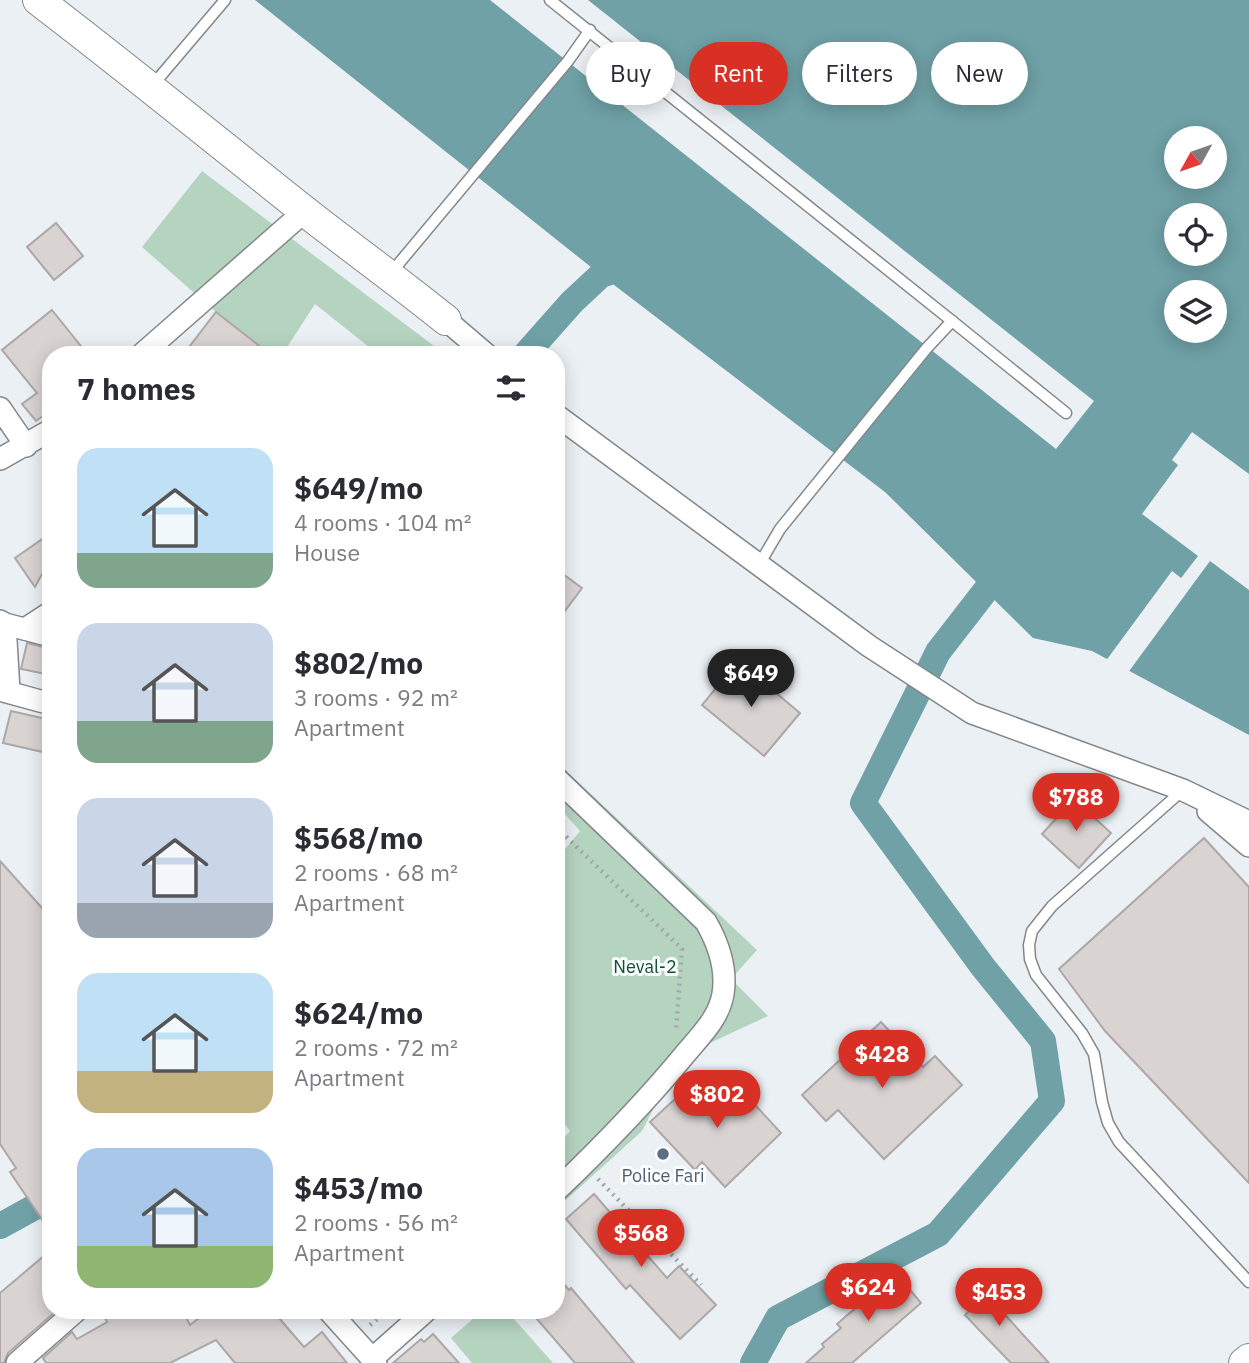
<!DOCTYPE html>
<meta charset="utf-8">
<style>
body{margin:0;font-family:"IBM Plex Sans",sans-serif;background:#f2f2f3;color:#2b2b33;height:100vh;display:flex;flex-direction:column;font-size:26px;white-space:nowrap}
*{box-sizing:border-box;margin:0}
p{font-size:23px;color:#7c7c81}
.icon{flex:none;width:38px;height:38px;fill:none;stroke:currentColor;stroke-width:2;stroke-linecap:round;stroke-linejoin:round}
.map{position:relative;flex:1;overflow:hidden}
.side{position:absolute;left:42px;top:346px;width:523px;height:973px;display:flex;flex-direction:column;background:#fff;border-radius:28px;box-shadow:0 4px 18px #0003}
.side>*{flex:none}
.banner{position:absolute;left:586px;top:42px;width:556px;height:63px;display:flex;gap:14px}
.needle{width:46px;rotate:230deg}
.fabs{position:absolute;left:1164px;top:126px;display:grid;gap:14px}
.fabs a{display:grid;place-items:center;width:63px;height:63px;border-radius:50%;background:#fff;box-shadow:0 4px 18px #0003;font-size:35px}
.price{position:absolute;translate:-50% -60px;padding:0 16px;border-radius:24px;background:#d93025;color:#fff;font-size:23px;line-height:46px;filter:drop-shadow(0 2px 4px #0008)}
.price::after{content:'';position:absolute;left:50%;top:42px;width:21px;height:16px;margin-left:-10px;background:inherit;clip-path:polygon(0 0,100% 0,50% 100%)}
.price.selected{background:#222;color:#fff}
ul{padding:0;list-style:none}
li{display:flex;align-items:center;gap:21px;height:175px;padding:0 35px}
li span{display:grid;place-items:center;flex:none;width:196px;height:140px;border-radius:21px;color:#555}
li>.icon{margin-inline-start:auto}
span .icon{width:84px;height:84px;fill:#fffc;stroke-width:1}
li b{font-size:30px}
h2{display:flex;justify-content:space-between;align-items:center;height:84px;padding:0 35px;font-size:30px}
.chip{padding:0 24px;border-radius:32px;background:#fff;box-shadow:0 4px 18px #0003;font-size:24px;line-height:63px}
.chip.selected{background:#d93025;color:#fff}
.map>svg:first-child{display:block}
.green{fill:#b5d4c0}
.water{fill:#6fa1a6;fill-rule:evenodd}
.pier{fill:#ebf0f4}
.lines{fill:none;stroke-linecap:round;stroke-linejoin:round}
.canal{stroke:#6fa1a6;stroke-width:26}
.building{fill:#d9d3d2;stroke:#aea7a7;stroke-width:2}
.lane-casing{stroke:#83878a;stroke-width:13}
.street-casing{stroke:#83878a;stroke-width:24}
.secondary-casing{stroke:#83878a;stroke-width:32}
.path{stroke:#a3a7aa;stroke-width:4.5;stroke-dasharray:2 5;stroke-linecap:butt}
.lane{stroke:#fff;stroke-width:10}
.street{stroke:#fff;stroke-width:21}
.secondary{stroke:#fff;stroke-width:30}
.service-dot{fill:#5c6f8a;stroke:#fbfdfe;stroke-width:2.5}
.labels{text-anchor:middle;stroke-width:6;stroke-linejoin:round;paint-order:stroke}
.park-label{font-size:18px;fill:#0d4f30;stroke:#fbfdfe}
.service-label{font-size:18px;fill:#4e5e75;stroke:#fbfdfe}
</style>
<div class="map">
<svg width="1249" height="1363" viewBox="0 0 1249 1363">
<rect width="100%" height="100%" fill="#ebf0f4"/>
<!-- green -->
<g class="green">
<polygon points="202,171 446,355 379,355 315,304 282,355 271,355 216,312 142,247"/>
<polygon points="556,761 757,950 731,979 768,1016 693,1051 657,1102 642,1131 557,1208 557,1146 570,1131 557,1114 557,859 580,831 557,805"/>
<polygon points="482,1311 507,1311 553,1363 472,1363 451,1338"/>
</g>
<!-- water -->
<path class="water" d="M255 0H1249V735L1092 651 1033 638 885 492 601 275ZM1176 138H1214V177H1176ZM1176 215H1214V254H1176ZM1176 292H1214V331H1176Z"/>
<!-- pier -->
<g class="pier">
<polygon points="490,0 588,0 1094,401 1056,449"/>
<polygon points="1192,432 1249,474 1249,590 1210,561 1127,674 1105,662 1172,571 1181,578 1198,556 1142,514 1178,465 1172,460"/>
</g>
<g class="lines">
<!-- canal -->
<g class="canal">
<polyline points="525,355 572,302 601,275 634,264"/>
<polyline points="0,1226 51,1198"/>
<polyline points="753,1363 778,1318 938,1234 1052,1101 1043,1041 983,967 863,803 938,652 986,590 1011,566"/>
</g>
</g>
<!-- building -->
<g class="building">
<polygon points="56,223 83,256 54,280 27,247"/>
<polygon points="52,310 88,355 51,355 51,410 36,421 22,404 37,393 2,350"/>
<polygon points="216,312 271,355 183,355"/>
<polygon points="51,533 51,578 42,574 35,587 15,558"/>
<polygon points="556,569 582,588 556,623"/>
<polygon points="27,643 51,649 51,675 21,669"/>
<polygon points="738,661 800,713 764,756 702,705"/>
<polygon points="11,711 51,720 51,754 3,743"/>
<polygon points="1074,799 1111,833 1079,868 1042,834"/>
<polygon points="1204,838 1249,887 1249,1183 1105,1031 1059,969"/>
<polygon points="0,861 51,918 51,1233 10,1172 16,1168 0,1144"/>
<polygon points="881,1022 923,1067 935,1056 962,1085 884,1159 838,1110 826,1121 802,1095"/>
<polygon points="734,1082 781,1133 725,1187 702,1162 695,1170 650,1122 688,1087 699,1099 715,1084 724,1092"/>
<polygon points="594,1194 667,1278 679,1266 716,1305 680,1339 630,1285 626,1289 566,1219"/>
<polygon points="51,1250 51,1311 55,1312 8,1353 4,1363 0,1363 0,1293"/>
<polygon points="896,1273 921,1303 852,1363 806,1363 824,1347 822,1344 841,1328 837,1324"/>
<polygon points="556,1275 569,1290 571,1288 634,1363 575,1363 530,1311 556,1311"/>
<polygon points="972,1283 983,1295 985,1293 1049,1363 1011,1363 982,1333 965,1315 970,1310 958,1297"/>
<polygon points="102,1311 183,1311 190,1325 208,1311 273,1311 304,1347 322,1332 347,1363 235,1363 216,1340 170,1363 46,1363 43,1358 72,1332 77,1339 107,1322"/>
<polygon points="433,1334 459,1363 393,1363 421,1339 424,1342"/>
</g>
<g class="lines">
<!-- lane casing -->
<g class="lane-casing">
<g id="lane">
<polyline points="550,0 952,321 926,349 780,529 760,563"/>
<polyline points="152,86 225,0"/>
<polyline points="390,274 568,61 590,30"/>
<polyline points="952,321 1066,413"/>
<polyline points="1183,790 1052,906 1032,931 1029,945 1030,959 1036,975 1082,1033 1094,1054 1102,1102 1108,1123 1119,1142 1249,1282"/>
</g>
</g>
<!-- street casing -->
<g class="street-casing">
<g id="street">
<polyline points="446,320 487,355"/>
<polyline points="141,355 305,211"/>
<polyline points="0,408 26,446"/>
<polyline points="556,415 869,646 972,713 1183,790 1249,822"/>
<polyline points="0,459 51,430"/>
<polyline points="0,621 5,624 9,691"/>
<polyline points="5,624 51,636"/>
<polyline points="25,629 51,612"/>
<polyline points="0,690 51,704"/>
<path d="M556 778 706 922C718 943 727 969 723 994 719 1018 701 1035 686 1053 645 1103 603 1146 556 1191"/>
<polyline points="1208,811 1249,846"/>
<polyline points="329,1311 376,1363"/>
<polyline points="373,1358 426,1311"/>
<polyline points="17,1363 76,1311"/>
</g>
</g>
<!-- secondary casing -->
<g class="secondary-casing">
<g id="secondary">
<path d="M38 0C127 68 214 139 302 209 350 247 399 282 446 320"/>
<polyline points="1244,1363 1249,1359"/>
</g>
</g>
<!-- path -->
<g class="path">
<polyline points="556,827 682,949 676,1031"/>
<polyline points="598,1179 701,1285"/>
<polyline points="370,1325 387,1311"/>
</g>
<!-- lane -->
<use href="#lane" class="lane"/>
<!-- street -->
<use href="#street" class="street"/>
<!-- secondary -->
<use href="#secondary" class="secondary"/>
</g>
<!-- markers -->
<circle class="service-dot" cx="663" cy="1154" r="7"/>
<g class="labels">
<!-- park labels -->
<g class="park-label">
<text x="645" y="973">Neval-2</text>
</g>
<!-- service labels -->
<g class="service-label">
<text x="663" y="1182">Police Fari</text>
</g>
</g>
</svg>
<div class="fabs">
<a><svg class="needle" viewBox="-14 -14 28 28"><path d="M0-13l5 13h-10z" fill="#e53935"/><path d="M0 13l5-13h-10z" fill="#7c7c81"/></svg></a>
<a><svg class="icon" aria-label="locate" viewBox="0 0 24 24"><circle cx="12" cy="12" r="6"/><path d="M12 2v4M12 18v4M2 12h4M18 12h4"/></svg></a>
<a><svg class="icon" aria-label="layers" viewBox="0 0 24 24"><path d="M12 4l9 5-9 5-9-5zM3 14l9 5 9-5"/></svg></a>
</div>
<b class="price selected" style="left:751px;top:709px">$649</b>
<b class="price" style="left:1076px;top:833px">$788</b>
<b class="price" style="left:882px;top:1090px">$428</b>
<b class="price" style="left:717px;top:1130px">$802</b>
<b class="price" style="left:641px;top:1269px">$568</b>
<b class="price" style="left:868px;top:1323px">$624</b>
<b class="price" style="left:999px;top:1328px">$453</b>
<div class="banner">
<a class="chip">Buy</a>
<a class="chip selected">Rent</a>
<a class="chip">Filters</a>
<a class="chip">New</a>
</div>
<section class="side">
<h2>7 homes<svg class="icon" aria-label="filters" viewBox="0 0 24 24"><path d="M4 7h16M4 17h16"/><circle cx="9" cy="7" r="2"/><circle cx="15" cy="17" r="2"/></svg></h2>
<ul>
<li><span style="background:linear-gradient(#bfe0f5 75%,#7fa58c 0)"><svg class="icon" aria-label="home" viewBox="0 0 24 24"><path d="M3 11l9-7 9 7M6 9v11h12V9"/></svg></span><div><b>$649/mo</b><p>4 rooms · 104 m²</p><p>House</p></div></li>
<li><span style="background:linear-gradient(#c9d6e8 70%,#7fa58c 0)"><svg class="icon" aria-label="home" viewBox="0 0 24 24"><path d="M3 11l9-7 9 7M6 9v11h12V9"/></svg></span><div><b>$802/mo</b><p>3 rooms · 92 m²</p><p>Apartment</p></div></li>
<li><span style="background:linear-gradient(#c9d6e8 75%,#9aa5b1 0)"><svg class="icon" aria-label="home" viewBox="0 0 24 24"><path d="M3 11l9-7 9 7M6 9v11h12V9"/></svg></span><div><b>$568/mo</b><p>2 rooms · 68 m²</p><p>Apartment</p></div></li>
<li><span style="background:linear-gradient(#bfe0f5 70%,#c2b280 0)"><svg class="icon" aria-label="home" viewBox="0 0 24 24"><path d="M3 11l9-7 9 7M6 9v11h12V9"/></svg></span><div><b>$624/mo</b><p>2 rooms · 72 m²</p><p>Apartment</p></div></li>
<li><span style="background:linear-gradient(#a9c7e8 70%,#8fb573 0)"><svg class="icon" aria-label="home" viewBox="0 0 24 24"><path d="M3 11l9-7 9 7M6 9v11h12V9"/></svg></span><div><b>$453/mo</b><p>2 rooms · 56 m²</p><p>Apartment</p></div></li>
</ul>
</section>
</div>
